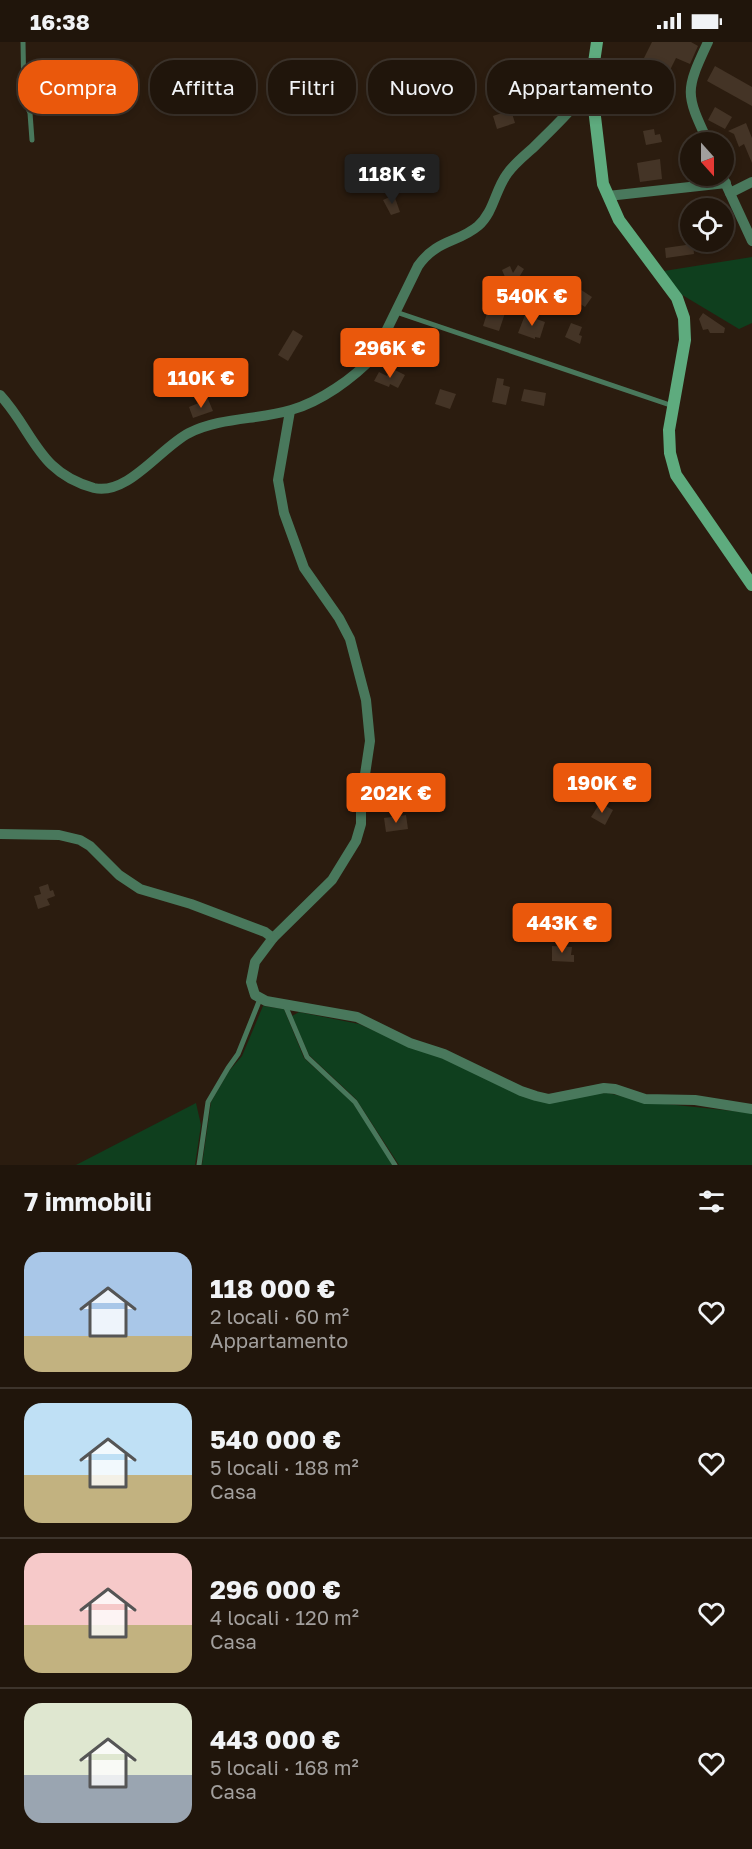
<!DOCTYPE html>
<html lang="it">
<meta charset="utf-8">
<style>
body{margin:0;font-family:"Golos Text",sans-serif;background:#2d2219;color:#f1f3f6;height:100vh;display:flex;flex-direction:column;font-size:22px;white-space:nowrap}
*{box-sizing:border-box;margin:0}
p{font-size:20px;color:#a29f9d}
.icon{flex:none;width:33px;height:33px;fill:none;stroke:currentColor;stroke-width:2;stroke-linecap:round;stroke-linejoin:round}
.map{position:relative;height:1123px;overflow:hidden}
.drawer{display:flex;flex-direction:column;background:#20150b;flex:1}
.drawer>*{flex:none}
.top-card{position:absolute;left:18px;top:18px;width:717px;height:54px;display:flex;gap:12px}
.needle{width:39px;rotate:159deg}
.controls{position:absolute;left:680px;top:90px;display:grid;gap:12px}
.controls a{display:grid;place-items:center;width:54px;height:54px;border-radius:50%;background:#20150b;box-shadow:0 3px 9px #0003,0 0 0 2px #3d342c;font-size:30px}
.price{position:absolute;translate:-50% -51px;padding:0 14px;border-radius:6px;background:#ea580c;color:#fff;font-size:20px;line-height:39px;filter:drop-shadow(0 2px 3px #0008)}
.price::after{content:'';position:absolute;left:50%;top:36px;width:18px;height:14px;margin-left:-9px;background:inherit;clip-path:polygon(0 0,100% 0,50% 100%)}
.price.selected{background:#222;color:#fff}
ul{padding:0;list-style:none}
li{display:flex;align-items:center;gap:18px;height:150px;padding:0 24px}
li+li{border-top:2px solid #3d342c}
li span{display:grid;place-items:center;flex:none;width:168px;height:120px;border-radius:18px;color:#555}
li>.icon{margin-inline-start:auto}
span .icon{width:72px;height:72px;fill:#fffc;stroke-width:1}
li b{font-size:26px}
h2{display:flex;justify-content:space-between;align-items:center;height:72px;padding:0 24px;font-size:26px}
.tag{padding:0 21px;border-radius:24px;background:#20150b;box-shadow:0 3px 9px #0003,0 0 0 2px #3d342c;font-size:21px;line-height:54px}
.tag.selected{background:#ea580c;color:#fff}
.status{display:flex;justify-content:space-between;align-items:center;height:42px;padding:0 30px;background:#20150b;direction:ltr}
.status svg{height:16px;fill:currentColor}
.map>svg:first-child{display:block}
.green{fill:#0f3f1e}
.building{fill:#443426}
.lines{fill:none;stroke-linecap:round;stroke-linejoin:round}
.lane{stroke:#49785c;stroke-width:5}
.street{stroke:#49785c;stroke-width:10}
.secondary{stroke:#5eab7e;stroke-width:12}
</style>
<div class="status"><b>16:38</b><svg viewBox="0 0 49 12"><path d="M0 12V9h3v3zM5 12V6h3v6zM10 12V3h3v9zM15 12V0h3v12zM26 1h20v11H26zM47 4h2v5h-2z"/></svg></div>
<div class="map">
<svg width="752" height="1123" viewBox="0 0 752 1123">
<rect width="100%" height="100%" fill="#2b1c0f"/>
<!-- green -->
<g class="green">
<polygon points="752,215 752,281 739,287 679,251 664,229"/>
<polygon points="263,964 284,967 304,1016 353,1061 393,1123 202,1123 211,1060 229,1029 242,1014"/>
<polygon points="299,970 359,982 411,1005 444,1016 522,1054 608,1051 647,1060 752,1071 752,1123 399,1123 356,1057 309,1013 292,974"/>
<polygon points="196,1061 201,1083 195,1123 76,1123"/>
</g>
<!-- building -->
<g class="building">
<polygon points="652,0 691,0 698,4 690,22 676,16 668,32 642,20"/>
<polygon points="715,24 752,45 752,64 707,39"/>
<polygon points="715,65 732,75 725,87 708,78"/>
<polygon points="511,68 515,81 497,87 493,74"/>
<polygon points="746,81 752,96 752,121 744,102 739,105 734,92 728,89"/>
<polygon points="654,87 655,93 660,92 662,100 646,103 643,89"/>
<polygon points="660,117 662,137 640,140 637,121"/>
<polygon points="394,153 400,170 391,173 383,158"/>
<polygon points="693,202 694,212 666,216 665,206"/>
<polygon points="518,223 524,227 515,242 496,250 494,244 495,236 505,235 502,228 510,224 513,231"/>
<polygon points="572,242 592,255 585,265 565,252"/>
<polygon points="485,253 500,258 498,265 506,268 499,289 483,284 490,262 482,259"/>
<polygon points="703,271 725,286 724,291 710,291 708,287 703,288 699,277"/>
<polygon points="525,273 545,280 540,296 535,295 535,297 518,291"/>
<polygon points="571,281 582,285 579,293 582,294 580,302 565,295"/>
<polygon points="293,288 303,294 288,319 278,313"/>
<polygon points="408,289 423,294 414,319 407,317 409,310 401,307"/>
<polygon points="393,327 405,333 398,346 390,342 389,345 374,339 379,330 387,334 390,328 392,329"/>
<polygon points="497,336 504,337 503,343 510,345 506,363 492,360"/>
<polygon points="440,347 456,352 450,367 435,362"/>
<polygon points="524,347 546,351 544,364 521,359"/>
<polygon points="208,357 213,369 193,376 189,365"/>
<polygon points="600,761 613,768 605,783 591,775"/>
<polygon points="406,773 408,787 386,790 384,776"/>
<polygon points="48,842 50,849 53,848 55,854 47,857 50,863 38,867 34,854 41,852 39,845"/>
<polygon points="552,904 572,905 571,913 574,913 574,920 552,919"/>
</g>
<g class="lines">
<!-- lane -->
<g class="lane">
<polyline points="23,0 24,57 30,71 32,98"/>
<polyline points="396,270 673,364"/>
<polyline points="285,963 307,1015 355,1060 395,1123"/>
<polyline points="199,1123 208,1060 228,1026 238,1012 260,957"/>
</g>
<!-- street -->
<g class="street">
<path d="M708 100C685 51 685 49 708 0"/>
<polyline points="722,134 752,199"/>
<polyline points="730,151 752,140"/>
<polyline points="608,154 726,141"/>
<path d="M0 353C34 390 38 431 94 446 128 454 161 405 189 391 221 375 258 378 291 368 320 360 354 336 374 314L418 224C437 197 458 201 478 184 494 170 495 148 507 132 514 122 524 114 533 106 554 85 575 66 591 41"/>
<polyline points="290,369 278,438 284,471 304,526 339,576 350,597 366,658 370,699 361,759 361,782 356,799 332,838 273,896 255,920 251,940 255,953 266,959 357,975 410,1001 444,1012 521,1049 536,1054 549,1057 604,1046 615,1047 645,1057 695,1058 752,1067"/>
<polyline points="0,792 59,793 80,798 90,804 119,833 140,847 191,862 265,890 273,896"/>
</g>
<!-- secondary -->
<polyline class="secondary" points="597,0 591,41 603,142 619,178 677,256 684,276 685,298 669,388 670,411 676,433 752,543"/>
</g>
</svg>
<div class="controls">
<a><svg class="needle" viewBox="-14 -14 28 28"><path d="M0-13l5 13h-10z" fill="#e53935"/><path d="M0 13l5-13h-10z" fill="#a29f9d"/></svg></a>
<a><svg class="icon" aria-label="locate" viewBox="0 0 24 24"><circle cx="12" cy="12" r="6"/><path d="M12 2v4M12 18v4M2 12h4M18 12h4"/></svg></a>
</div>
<b class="price selected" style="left:392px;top:163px">118K €</b>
<b class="price" style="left:532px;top:285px">540K €</b>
<b class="price" style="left:390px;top:337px">296K €</b>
<b class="price" style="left:201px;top:367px">110K €</b>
<b class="price" style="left:602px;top:772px">190K €</b>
<b class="price" style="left:396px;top:782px">202K €</b>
<b class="price" style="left:562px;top:912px">443K €</b>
<div class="top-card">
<a class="tag selected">Compra</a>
<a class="tag">Affitta</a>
<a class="tag">Filtri</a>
<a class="tag">Nuovo</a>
<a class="tag">Appartamento</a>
</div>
</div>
<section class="drawer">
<h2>7 immobili<svg class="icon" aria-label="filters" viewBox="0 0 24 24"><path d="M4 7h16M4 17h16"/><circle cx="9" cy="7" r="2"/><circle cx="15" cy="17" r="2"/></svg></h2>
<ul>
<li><span style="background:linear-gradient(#a9c7e8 70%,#c2b280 0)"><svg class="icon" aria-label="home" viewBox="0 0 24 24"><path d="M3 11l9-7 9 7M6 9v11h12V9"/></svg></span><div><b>118 000 €</b><p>2 locali · 60 m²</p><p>Appartamento</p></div><svg class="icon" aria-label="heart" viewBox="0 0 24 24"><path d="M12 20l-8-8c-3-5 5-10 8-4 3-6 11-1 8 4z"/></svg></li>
<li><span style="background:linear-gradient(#bfe0f5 60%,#c2b280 0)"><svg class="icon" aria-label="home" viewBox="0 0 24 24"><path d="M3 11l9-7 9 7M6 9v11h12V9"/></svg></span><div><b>540 000 €</b><p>5 locali · 188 m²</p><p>Casa</p></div><svg class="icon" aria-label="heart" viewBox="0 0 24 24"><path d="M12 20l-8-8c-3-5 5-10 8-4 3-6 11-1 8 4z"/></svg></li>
<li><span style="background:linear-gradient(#f6c9c9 60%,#c2b280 0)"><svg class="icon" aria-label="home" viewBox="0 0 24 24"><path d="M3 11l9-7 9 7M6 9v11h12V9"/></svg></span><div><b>296 000 €</b><p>4 locali · 120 m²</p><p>Casa</p></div><svg class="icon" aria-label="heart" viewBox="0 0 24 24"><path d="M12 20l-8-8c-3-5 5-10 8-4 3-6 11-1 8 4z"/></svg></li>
<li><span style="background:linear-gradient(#dfe7d0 60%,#9aa5b1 0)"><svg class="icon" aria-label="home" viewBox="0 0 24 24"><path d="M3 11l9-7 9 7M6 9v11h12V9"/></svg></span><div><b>443 000 €</b><p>5 locali · 168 m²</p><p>Casa</p></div><svg class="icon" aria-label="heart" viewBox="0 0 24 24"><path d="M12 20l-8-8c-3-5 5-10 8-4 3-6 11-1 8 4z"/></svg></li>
</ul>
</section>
